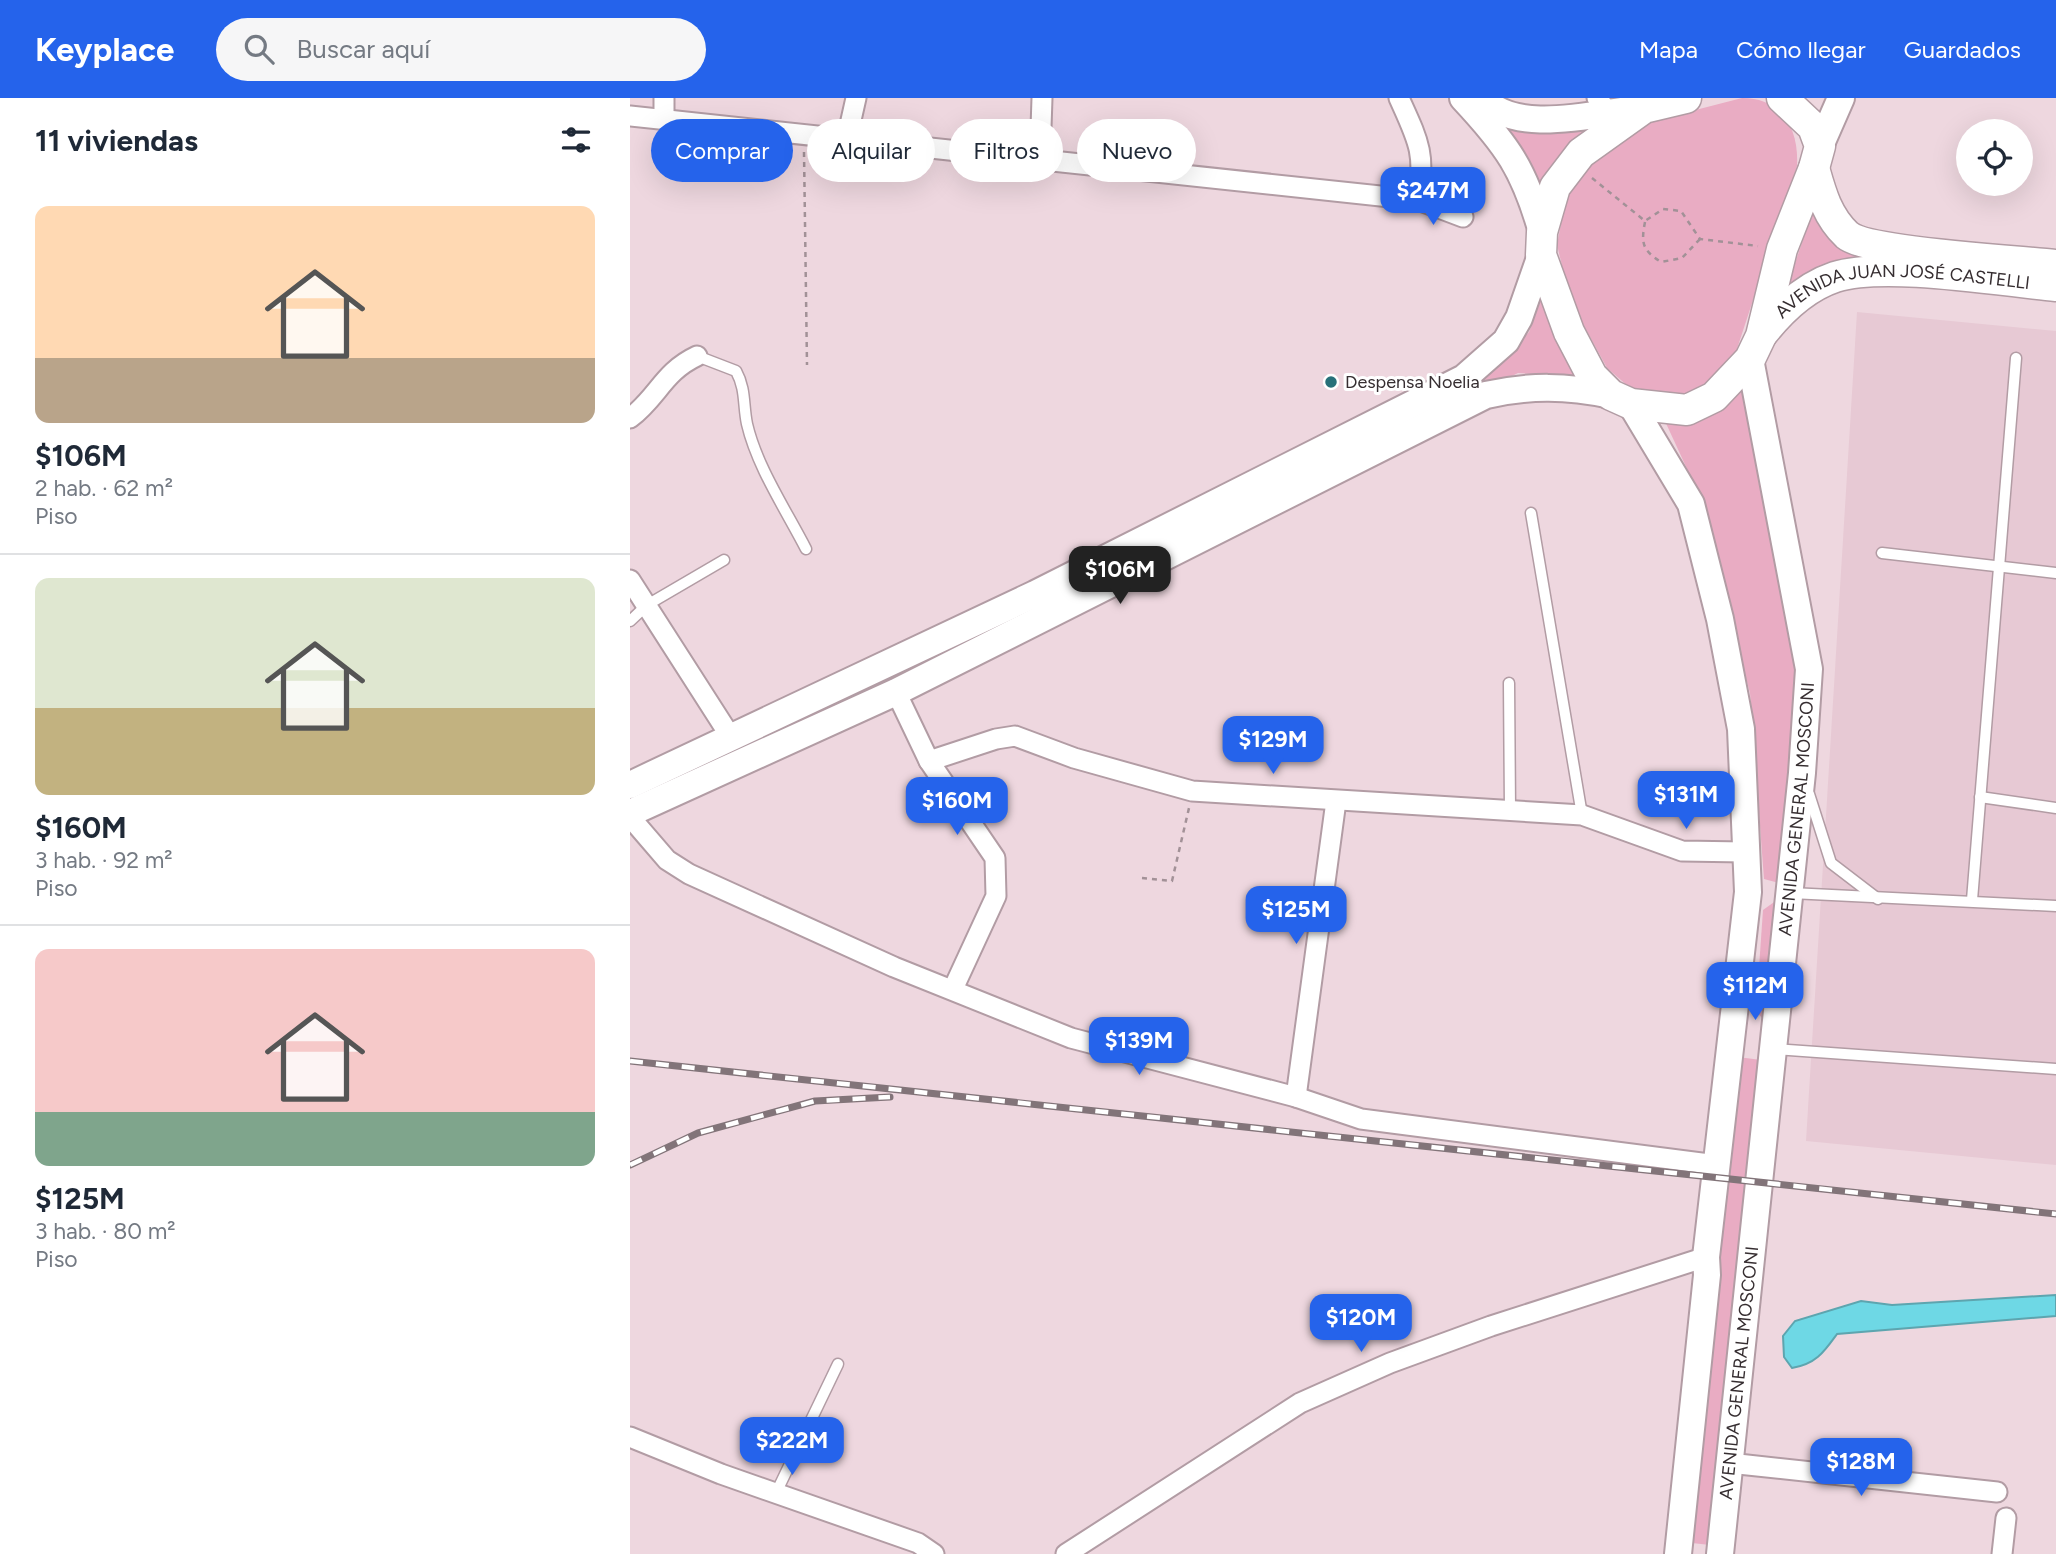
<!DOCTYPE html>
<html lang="es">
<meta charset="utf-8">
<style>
body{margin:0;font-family:Figtree,sans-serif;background:#f6f6f7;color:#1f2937;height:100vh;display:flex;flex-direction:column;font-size:26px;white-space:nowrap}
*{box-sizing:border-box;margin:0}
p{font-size:23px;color:#747a83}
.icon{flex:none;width:38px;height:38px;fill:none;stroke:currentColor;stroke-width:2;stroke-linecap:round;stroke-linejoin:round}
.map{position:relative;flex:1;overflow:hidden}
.side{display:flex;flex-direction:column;background:#fff;width:630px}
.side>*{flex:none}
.banner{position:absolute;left:21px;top:21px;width:665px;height:63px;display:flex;gap:14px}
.tools{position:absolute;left:1326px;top:21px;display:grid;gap:14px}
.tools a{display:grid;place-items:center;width:77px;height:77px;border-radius:50%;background:#fff;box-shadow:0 7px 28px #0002;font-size:35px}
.price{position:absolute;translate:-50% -60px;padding:0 16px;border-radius:14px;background:#2563eb;color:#fff;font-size:23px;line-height:46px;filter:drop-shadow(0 2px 4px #0008)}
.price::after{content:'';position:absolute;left:50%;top:42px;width:21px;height:16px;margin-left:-10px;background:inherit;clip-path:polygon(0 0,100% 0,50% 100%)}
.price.selected{background:#222;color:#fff}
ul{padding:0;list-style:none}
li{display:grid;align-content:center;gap:14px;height:371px;padding:0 35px}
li+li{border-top:2px solid #e0e1e3}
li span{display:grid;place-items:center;height:217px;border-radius:14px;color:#555}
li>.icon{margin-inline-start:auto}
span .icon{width:126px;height:126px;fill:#fffc;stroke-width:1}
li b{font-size:30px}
h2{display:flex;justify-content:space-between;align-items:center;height:84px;padding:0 35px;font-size:30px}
.tag{padding:0 24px;border-radius:32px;background:#fff;box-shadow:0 7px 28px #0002;font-size:24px;line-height:63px}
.tag.selected{background:#2563eb;color:#fff}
header{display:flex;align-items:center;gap:42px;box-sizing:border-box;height:98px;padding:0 35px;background:#2563eb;color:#fff}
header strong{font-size:33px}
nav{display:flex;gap:38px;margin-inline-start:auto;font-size:24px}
.search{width:490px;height:63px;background:#f6f6f7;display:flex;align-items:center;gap:18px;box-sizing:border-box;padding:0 24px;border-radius:38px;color:#747a83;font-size:26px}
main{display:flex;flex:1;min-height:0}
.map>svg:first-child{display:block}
.built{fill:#e7c9d4}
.green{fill:#e9acc3}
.water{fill:#6ed8e5;stroke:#5da5af;stroke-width:2}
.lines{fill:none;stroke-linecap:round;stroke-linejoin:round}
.lane-casing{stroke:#b29ca4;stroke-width:13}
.street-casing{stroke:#b29ca4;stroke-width:23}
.secondary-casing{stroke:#b29ca4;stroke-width:30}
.primary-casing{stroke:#b29ca4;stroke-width:33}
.path{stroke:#a29197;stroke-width:2.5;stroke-dasharray:5 5;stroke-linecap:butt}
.lane{stroke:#fff;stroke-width:10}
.street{stroke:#fff;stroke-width:19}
.secondary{stroke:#fff;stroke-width:26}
.primary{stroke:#fff;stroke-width:30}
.rail-casing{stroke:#827479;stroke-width:7}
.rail{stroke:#fff;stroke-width:4.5;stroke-dasharray:13;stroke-linecap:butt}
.poi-dot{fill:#277079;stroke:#fff;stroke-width:2.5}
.labels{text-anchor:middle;stroke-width:6;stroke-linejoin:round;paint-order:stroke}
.street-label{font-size:18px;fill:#362e31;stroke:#fff}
.poi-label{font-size:18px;fill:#362e31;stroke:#fff;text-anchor:start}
</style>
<header>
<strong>Keyplace</strong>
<div class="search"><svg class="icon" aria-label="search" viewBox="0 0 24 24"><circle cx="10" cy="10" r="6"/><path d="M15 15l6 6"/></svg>Buscar aquí</div>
<nav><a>Mapa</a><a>Cómo llegar</a><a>Guardados</a></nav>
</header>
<main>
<section class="side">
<h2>11 viviendas<svg class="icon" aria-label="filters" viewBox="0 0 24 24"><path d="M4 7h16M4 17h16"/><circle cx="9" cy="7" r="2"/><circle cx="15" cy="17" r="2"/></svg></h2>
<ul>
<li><span style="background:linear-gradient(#ffd9b3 70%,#b9a48a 0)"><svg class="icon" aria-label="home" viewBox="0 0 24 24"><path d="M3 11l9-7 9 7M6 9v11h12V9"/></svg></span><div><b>$106M</b><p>2 hab. · 62 m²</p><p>Piso</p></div></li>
<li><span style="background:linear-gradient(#dfe7d0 60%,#c2b280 0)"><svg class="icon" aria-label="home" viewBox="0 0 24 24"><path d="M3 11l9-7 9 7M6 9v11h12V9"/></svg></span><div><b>$160M</b><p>3 hab. · 92 m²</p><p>Piso</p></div></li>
<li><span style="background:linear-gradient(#f6c9c9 75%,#7fa58c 0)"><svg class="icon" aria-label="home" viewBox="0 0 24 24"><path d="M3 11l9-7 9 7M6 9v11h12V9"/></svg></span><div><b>$125M</b><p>3 hab. · 80 m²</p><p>Piso</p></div></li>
</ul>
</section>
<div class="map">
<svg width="1426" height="1456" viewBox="0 0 1426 1456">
<rect width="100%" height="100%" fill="#eed7df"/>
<!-- built -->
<polygon class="built" points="1227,214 1426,233 1426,1067 1176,1043"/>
<!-- green -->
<g class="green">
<path d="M1112 0C1153 0 1169 32 1167 68L1105 257 1079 288 1053 301 1019 299 999 289 977 270 941 204 927 147 937 94 965 55 1019 24Z"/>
<polygon points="971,20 924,64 909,106 903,69 872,21"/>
<polygon points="1186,103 1245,167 1153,201"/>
<polygon points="912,199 953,280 888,275 378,536 0,709 0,696 369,526 859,276 899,234"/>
<polygon points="1114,289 1168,560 1149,785 1134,781 1120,595 1064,386 1034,321"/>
<polygon points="1147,802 1139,928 1126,913 1133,812"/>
<polygon points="1108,959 1131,962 1080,1447 1062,1445"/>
</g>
<!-- water -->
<path class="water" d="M1426 1197V1218L1207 1236C1194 1254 1186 1266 1162 1270L1154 1259 1153 1238 1165 1223 1231 1203 1262 1207Z"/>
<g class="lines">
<!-- lane casing -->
<g class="lane-casing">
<g id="lane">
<path d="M67 258 106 273C116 291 113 307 117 326 127 369 156 412 176 451"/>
<polyline points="901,415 952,717"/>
<polyline points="1252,455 1426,475"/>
<polyline points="0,523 17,507 94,462"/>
<polyline points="879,585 880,712"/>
<polyline points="1179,696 1201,765 1248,801"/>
<polyline points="1350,699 1426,710"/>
<polyline points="1161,795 1426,808"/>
<polyline points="1342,802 1386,260"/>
<polyline points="1144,951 1426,971"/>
<polyline points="146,1395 208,1266"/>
</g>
</g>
<!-- street casing -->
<g class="street-casing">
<g id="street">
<path d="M769 0C788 42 796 55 788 102"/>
<polyline points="967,0 978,14"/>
<polyline points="0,18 788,102 833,119"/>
<polyline points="34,21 34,0"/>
<polyline points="217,40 226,0"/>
<polyline points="410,60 412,0"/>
<path d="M0 320C28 299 33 274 67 258"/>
<polyline points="0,482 102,641"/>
<polyline points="266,594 299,663 365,760 366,798 323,891"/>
<polyline points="299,663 366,641 385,638 444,660 562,693 952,717 1052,753 1114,754"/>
<polyline points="0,719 37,762 59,776 264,869 441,940 666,999 731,1021 1087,1067"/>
<polyline points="666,999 706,703"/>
<polyline points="0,1339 91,1376 288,1445 304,1456"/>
<polyline points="1099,1365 1367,1394"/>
<polyline points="436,1456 670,1305 760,1265 861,1228 1076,1159"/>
<polyline points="1372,1456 1376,1420"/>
</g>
</g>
<!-- secondary casing -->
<g class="secondary-casing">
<g id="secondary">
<path d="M833 0C877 47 894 71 912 134"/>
<path d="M853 0C885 39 970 14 1014 10"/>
<polyline points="1190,48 1211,0"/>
<polyline points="1001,306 1061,406 1090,521 1111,631 1118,794 1076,1159 1077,1177 1048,1456"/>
<polyline points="0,687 405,496 834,280 876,243 889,220 911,157"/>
<path d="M0 715 266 594 856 297C900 287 937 288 981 297"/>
<path id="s1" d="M1090 1456 1172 675 1179 571 1120 261"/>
</g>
</g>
<!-- primary casing -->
<g class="primary-casing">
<g id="primary">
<polyline points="1056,0 1014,10 951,55 925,89 912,134 911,157 939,234 962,278 981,297 1001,306 1057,312 1084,299 1120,261 1131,238 1152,151 1184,70 1190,48 1183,29 1152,0"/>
<path d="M1184 70C1191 95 1197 118 1217 137 1238 155 1389 163 1426 167"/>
<path id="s2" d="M1133 235C1152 211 1175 189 1205 179 1255 163 1371 183 1426 188"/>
</g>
</g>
<!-- path -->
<g class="path">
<polyline points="174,54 177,267"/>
<polyline points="962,80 1015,123 1033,111 1051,113 1070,141 1128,148"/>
<path d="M1015 124C1011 145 1012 152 1031 164L1052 160 1070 141"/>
<polyline points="512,780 542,783 559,710"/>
</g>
<!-- lane -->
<use href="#lane" class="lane"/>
<!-- street -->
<use href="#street" class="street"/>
<!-- secondary -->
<use href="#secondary" class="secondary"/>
<!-- primary -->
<use href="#primary" class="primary"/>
<!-- rail casing -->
<g class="rail-casing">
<g id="rail">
<polyline points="0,963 1426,1116"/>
<polyline points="0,1067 68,1035 185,1003 260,999"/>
</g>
</g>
<!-- rail -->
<use href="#rail" class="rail"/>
</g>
<!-- markers -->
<circle class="poi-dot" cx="701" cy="284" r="7"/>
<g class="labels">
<!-- street labels -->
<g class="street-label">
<text dy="6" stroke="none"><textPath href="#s2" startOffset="156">AVENIDA JUAN JOSÉ CASTELLI</textPath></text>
<text dy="6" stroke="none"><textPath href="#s1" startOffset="749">AVENIDA GENERAL MOSCONI</textPath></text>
<text dy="6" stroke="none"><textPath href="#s1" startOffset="182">AVENIDA GENERAL MOSCONI</textPath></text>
</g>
<!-- poi labels -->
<g class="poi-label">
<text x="715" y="290">Despensa Noelia</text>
</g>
</g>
</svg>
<div class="tools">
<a><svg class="icon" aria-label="locate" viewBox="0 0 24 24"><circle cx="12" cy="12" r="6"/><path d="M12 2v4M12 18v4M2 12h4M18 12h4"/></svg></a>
</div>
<b class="price" style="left:803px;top:129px">$247M</b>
<b class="price selected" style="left:490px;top:508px">$106M</b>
<b class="price" style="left:643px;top:678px">$129M</b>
<b class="price" style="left:1056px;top:733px">$131M</b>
<b class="price" style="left:327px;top:739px">$160M</b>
<b class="price" style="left:666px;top:848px">$125M</b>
<b class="price" style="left:1125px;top:924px">$112M</b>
<b class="price" style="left:509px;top:979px">$139M</b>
<b class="price" style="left:731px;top:1256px">$120M</b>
<b class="price" style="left:162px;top:1379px">$222M</b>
<b class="price" style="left:1231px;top:1400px">$128M</b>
<div class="banner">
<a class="tag selected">Comprar</a>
<a class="tag">Alquilar</a>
<a class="tag">Filtros</a>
<a class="tag">Nuevo</a>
</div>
</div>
</main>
